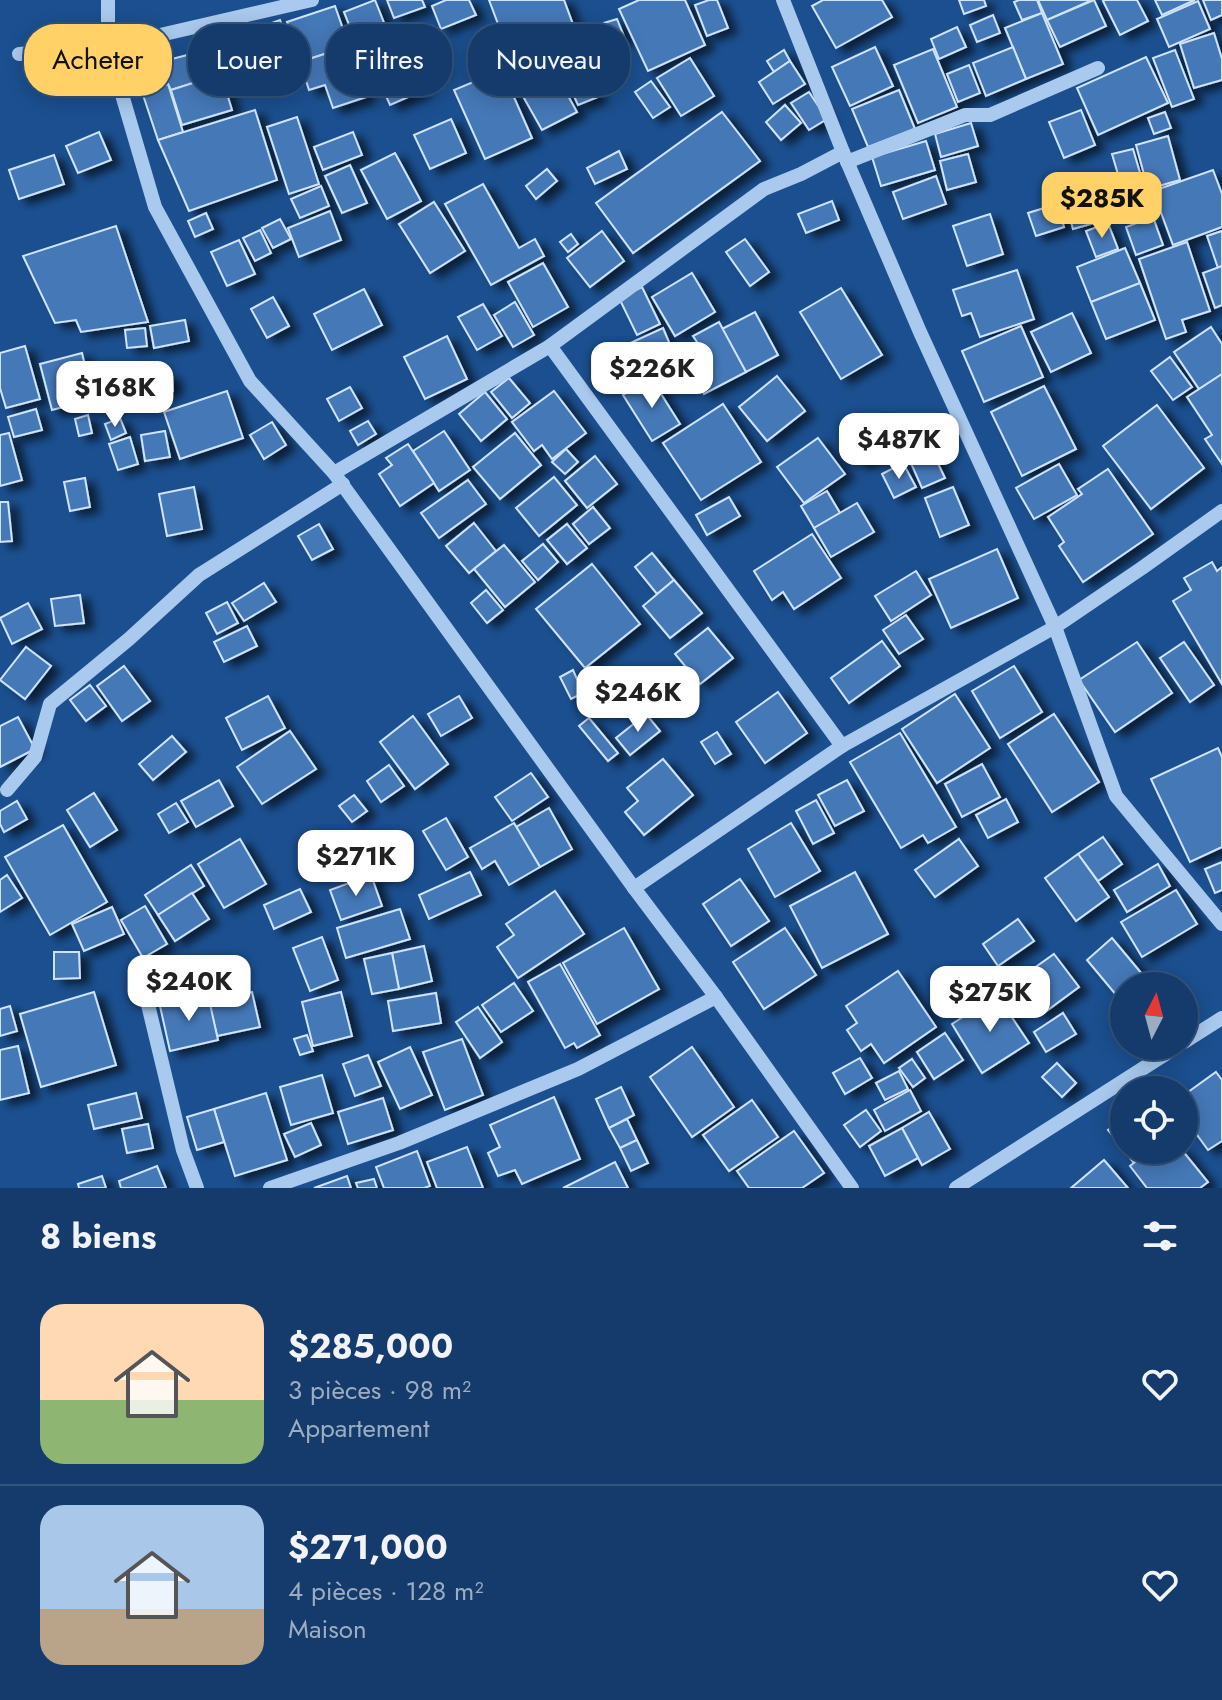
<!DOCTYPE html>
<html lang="fr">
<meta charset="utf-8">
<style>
body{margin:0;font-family:Jost,sans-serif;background:#1d4271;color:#f1f3f6;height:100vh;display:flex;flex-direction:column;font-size:30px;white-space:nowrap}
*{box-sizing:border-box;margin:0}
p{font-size:26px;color:#9dadc1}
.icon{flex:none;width:44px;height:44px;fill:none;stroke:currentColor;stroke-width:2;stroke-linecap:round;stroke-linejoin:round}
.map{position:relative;height:1188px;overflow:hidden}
.side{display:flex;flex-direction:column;background:#143b6b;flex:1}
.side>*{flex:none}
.top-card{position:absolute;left:24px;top:24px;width:800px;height:72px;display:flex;gap:16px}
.needle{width:52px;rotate:6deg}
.buttons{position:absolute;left:1110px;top:972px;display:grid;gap:16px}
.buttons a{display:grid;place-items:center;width:88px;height:88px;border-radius:50%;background:#143b6b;box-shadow:0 4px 20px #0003,0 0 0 2px #33557e;font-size:40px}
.price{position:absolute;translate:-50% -68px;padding:0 18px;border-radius:16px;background:#fff;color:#222;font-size:26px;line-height:52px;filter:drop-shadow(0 2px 4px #0008)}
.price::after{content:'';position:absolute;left:50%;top:48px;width:24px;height:18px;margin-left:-12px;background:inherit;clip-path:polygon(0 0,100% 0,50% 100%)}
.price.selected{background:#ffd166;color:#111}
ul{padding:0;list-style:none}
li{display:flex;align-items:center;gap:24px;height:200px;padding:0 40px}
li+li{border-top:2px solid #33557e}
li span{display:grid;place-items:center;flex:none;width:224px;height:160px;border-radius:24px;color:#555}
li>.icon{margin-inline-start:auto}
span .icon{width:96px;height:96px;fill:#fffc;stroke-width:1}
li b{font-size:34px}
h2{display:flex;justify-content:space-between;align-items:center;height:96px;padding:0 40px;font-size:34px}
.tag{padding:0 28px;border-radius:32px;background:#143b6b;box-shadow:0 4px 20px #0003,0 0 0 2px #33557e;font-size:28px;line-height:72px}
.tag.selected{background:#ffd166;color:#111}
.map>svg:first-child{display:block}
.building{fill:#4478b7;stroke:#cfe3fa;stroke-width:2;filter:url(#shadow)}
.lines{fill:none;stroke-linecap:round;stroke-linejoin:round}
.minor{stroke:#a9c9ee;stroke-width:14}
</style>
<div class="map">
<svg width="1222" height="1188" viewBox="0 0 1222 1188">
<defs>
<filter id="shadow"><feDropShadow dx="9" dy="5" stdDeviation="4" flood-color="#0009"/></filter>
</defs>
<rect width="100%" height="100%" fill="#1b4f8f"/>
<!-- building -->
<g class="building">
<polygon points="375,0 394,48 363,60 344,12"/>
<polygon points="387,0 422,0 425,7 394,18"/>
<polygon points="446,0 469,0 476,15 441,29 432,6"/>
<polygon points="489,0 564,0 578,38 512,61"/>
<polygon points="639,0 685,0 705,45 648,71 619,9"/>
<polygon points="709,0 717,0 728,28 707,36 695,5"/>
<polygon points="823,0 882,0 892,17 836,48 812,6"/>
<polygon points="959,0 984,0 986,6 964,14"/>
<polygon points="1019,0 1037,0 1042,13 1022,20 1014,2"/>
<polygon points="1038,0 1089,0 1090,1 1047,20"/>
<polygon points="1094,0 1106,26 1060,47 1047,20"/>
<polygon points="1105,0 1137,0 1148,21 1120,35 1103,1"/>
<polygon points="1155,0 1195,0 1162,15"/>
<polygon points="1203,0 1222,0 1222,15 1211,20"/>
<polygon points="1198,1 1210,29 1169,47 1157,19"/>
<polygon points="335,6 349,46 300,62 287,22"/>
<polygon points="1042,13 1063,64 1026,79 1005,28"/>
<polygon points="993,15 1000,33 977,42 970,25"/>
<polygon points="617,19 625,39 612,44 604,23"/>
<polygon points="280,20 296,69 248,85 232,37"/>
<polygon points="599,25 611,44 599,50 587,31"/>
<polygon points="957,27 966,47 939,59 931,39"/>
<polygon points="1214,33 1222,59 1222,80 1194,88 1180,44"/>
<polygon points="349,46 366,97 333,108 325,85 309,90 300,62"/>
<polygon points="430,46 440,68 424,75 415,53"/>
<polygon points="875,47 893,86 850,106 832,67"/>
<polygon points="1013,47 1026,79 986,96 973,63"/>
<polygon points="933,49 957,107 918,123 894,65"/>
<polygon points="784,50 790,61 774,72 767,61"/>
<polygon points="1175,50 1194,99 1172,107 1153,58"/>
<polygon points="195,53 203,80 171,90 168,84 151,89 145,66"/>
<polygon points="405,53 422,91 390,105 373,67"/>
<polygon points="1146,57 1168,103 1098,135 1077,88"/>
<polygon points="690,58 714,96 681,116 657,78"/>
<polygon points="790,61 805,84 773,104 759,82"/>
<polygon points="969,65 980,93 958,102 947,74"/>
<polygon points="502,70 532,138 485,159 454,90"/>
<polygon points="555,72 577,112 542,130 520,91"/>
<polygon points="587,72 598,97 578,105 567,81"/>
<polygon points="221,74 232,110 182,125 171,90"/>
<polygon points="651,81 670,107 653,118 635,92"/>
<polygon points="168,84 183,132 158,140 142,92"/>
<polygon points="899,90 915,129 868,147 852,109"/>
<polygon points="809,92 827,119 809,130 791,103"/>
<polygon points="785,105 801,123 781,140 766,122"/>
<polygon points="255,110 277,180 189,211 158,140"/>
<polygon points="1081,110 1095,145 1064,158 1049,122"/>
<polygon points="722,112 760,161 633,253 596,203"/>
<polygon points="1165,112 1171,128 1154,134 1148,118"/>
<polygon points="297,117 319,184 289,194 267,127"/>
<polygon points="451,119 466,153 430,169 414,135"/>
<polygon points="971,123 978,146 941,157 935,134"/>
<polygon points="99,132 111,160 78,173 66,146"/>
<polygon points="353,132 362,155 323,170 314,147"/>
<polygon points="1168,136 1180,180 1148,189 1136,145"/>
<polygon points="926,141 935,170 881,186 872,157"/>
<polygon points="1133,149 1143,183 1122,188 1112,154"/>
<polygon points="619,151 627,169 595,184 587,168"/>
<polygon points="395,153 421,201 387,219 361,170"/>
<polygon points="968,154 976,182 947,190 940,161"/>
<polygon points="54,155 64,184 19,199 9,170"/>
<polygon points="350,165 367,203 342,213 325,176"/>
<polygon points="547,169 557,181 536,199 526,186"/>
<polygon points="1213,170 1222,194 1222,227 1173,245 1153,191"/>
<polygon points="936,176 946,204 903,219 893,192"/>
<polygon points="1088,182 1098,222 1073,229 1062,189"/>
<polygon points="483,184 519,248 535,239 544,256 491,285 445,204"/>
<polygon points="321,186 329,206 300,218 291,199"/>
<polygon points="832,201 839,220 806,233 798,214"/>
<polygon points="434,202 465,251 430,273 399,224"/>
<polygon points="1057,204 1064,227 1036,236 1028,213"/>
<polygon points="330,211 341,240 299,257 288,228"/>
<polygon points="206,213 213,229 195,237 188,221"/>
<polygon points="990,214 1003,254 967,266 953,226"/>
<polygon points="1153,217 1163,245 1136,255 1126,227"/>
<polygon points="280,219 291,239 273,248 262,228"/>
<polygon points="1108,223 1118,249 1096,257 1086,231"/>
<polygon points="116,226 148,322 81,332 76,320 55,323 23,256"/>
<polygon points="260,230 271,253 255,261 243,238"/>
<polygon points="602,231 624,261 590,287 567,258"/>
<polygon points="1222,231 1222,266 1218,268 1207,236"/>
<polygon points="571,234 578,244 568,252 560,242"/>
<polygon points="745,239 769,272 750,286 726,252"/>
<polygon points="239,240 255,274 227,286 211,252"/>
<polygon points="1187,242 1210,311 1182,320 1186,332 1166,339 1139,259"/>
<polygon points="1125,248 1140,283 1091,302 1077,267"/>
<polygon points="543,263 568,307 533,327 508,282"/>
<polygon points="1222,266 1222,305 1215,308 1203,273"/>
<polygon points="1017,270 1034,319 980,337 971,313 962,316 953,290"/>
<polygon points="692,273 715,312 675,336 652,297"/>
<polygon points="1140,283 1155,320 1106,339 1091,302"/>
<polygon points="642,287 660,324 637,335 619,298"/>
<polygon points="841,288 882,355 841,379 800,312"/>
<polygon points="364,289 382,325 332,350 314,314"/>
<polygon points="273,297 289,326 267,338 251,309"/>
<polygon points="515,302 534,335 513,347 494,315"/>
<polygon points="483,304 502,336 477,350 458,317"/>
<polygon points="755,312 778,355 746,372 722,329"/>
<polygon points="1072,313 1091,353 1051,372 1031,332"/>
<polygon points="185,320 189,341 154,348 150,326"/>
<polygon points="719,322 746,372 704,394 681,351 697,342 693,336"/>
<polygon points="1021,326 1043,377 984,402 962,351"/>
<polygon points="1211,327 1222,344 1222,374 1199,389 1174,352"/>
<polygon points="145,328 147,346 127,348 125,330"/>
<polygon points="663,328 677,361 640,377 626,345"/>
<polygon points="447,336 467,379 425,399 404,357"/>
<polygon points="25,346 40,399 6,408 0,388 0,353"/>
<polygon points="82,353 93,399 52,410 40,364"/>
<polygon points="1170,357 1192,387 1173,400 1151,371"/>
<polygon points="1222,374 1222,464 1205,439 1212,435 1187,397"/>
<polygon points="172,375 173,391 143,393 142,376"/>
<polygon points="777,376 805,411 767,441 739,407"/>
<polygon points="509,378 530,403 512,418 491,392"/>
<polygon points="651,378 680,424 652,441 623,395"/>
<polygon points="1044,386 1076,449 1022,476 991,412"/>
<polygon points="350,387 362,408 339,421 327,399"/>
<polygon points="227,391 243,438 180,459 164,412"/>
<polygon points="554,391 586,433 552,459 542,445 534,451 512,422"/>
<polygon points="485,392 507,419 481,441 459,414"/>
<polygon points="723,404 761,462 701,500 663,443"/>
<polygon points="1157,405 1204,468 1151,509 1103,446"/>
<polygon points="36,409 42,430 14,437 8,417"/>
<polygon points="879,414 895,444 860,463 843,433"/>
<polygon points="88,415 92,433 79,436 75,419"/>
<polygon points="120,418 126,433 111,440 105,424"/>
<polygon points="368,421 376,434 358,445 350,431"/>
<polygon points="272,422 286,445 264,459 250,435"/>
<polygon points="165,431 170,457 145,461 141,435"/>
<polygon points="444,431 470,470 439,491 413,451"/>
<polygon points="9,433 22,480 0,486 0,435"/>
<polygon points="515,433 541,465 500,499 473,467"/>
<polygon points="130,437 138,464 118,470 109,444"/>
<polygon points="818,438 845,474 804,503 777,467"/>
<polygon points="408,444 434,483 400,506 379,474 392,465 386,458"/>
<polygon points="566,449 578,462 565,474 552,462"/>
<polygon points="932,451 945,478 922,488 910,461"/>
<polygon points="595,456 617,484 587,508 565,481"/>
<polygon points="903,463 916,487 894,498 882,474"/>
<polygon points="1059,464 1077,495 1034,519 1016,488"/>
<polygon points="1108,469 1153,534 1083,582 1059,546 1064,542 1048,517 1082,494 1078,489"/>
<polygon points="554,477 577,505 539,536 516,508"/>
<polygon points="85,478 90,507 70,511 64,482"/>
<polygon points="468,480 486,504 439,538 421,513"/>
<polygon points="194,487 202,529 167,536 159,494"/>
<polygon points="953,487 969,525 940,537 925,498"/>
<polygon points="827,491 840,513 814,528 801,506"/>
<polygon points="729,497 740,516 707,535 696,515"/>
<polygon points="0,502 8,502 12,541 0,542"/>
<polygon points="857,503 874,532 831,557 814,528"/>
<polygon points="593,507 610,528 589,544 573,524"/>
<polygon points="474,523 496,551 469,573 446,546"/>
<polygon points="319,524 333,549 312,560 298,536"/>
<polygon points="567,524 587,548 567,564 547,540"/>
<polygon points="812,534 841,578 794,609 783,592 772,600 754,571"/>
<polygon points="543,544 558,562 538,580 522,561"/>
<polygon points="504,545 535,582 505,607 474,569"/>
<polygon points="997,549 1018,598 951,628 929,579"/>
<polygon points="652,553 674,580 657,594 635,567"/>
<polygon points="1212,562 1217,571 1222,567 1222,684 1173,601 1191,590 1184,578"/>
<polygon points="592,564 640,624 585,668 536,609"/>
<polygon points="916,571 931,595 891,621 875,596"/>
<polygon points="674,580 702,613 670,638 643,606"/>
<polygon points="264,583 276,602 244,621 232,603"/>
<polygon points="486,590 503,610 487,623 471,603"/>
<polygon points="80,595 84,623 55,626 51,599"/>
<polygon points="227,602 238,623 217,634 206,613"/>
<polygon points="28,603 42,629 12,644 0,618"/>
<polygon points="906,615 923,639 899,654 883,630"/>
<polygon points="247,626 257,646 224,662 214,642"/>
<polygon points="708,628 733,658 700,684 675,654"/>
<polygon points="882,641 900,666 849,703 831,678"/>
<polygon points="1137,642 1172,693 1115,732 1079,680"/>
<polygon points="1184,642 1214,685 1190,702 1160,658"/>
<polygon points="26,647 51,666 25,699 0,680"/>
<polygon points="124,666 150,701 122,721 97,686"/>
<polygon points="1014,666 1042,712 1000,738 972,691"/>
<polygon points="573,670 583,693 571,699 560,677"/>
<polygon points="90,685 106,706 86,721 70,700"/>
<polygon points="778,692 807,733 765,763 736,722"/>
<polygon points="955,694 990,748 937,783 902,729"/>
<polygon points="268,696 285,728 242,750 226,718"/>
<polygon points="459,696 472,718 441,736 428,714"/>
<polygon points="646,714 660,731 630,755 616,738"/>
<polygon points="1054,714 1099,782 1052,812 1008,744"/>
<polygon points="413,716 448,764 415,789 380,742"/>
<polygon points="18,717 35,749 0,767 0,726"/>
<polygon points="589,718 618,753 608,761 579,726"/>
<polygon points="290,731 316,769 262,804 237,767"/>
<polygon points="717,732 731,754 715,764 701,742"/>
<polygon points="900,733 956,827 928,843 923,835 901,848 850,762"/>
<polygon points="172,736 186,752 153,780 139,764"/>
<polygon points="1218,748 1222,757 1222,847 1190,862 1151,779"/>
<polygon points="663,759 693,795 644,835 625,812 638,801 627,788"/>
<polygon points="982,764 1000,797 962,817 945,784"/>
<polygon points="389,765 404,786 381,802 367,781"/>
<polygon points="531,773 548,797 512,821 495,797"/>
<polygon points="219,780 233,806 196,827 181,801"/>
<polygon points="847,780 864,811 835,826 818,795"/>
<polygon points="94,793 117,830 90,847 67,810"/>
<polygon points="354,795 367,811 352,822 339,806"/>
<polygon points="1006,799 1018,822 988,838 976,815"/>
<polygon points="816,800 834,833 813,844 796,811"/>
<polygon points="17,801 27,819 4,832 0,824 0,811"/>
<polygon points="176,803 188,822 169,833 158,814"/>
<polygon points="549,808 572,849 540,867 516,827"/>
<polygon points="446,818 468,857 446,870 423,831"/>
<polygon points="514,823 540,867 509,885 495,861 482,869 470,848"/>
<polygon points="791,823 820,871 775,897 748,849"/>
<polygon points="63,825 107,902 50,935 5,857"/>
<polygon points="1103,837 1122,864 1098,881 1078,854"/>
<polygon points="240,839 266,884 224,908 198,864"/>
<polygon points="959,839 978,866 935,897 915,870"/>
<polygon points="1078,854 1109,897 1076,921 1045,878"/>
<polygon points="1222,862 1222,890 1215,893 1205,869"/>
<polygon points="1158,864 1170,886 1127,912 1114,890"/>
<polygon points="191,865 204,886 158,915 145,895"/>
<polygon points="470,872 481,895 429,919 419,895"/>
<polygon points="855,872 888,934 822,968 790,906"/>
<polygon points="7,875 22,898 0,912 0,880"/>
<polygon points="371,875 382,906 341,920 330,890"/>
<polygon points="740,879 769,921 731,946 703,904"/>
<polygon points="300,889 311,912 274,929 264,905"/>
<polygon points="1176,890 1197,924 1142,957 1121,922"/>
<polygon points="555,891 584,934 518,978 497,947 514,935 506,924"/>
<polygon points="192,893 209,919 175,941 158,915"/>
<polygon points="145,906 167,944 143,958 121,920"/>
<polygon points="112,907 124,934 84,951 72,924"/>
<polygon points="400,909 410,939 346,958 337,928"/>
<polygon points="1018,919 1034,941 998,966 983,944"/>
<polygon points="624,928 659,989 597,1024 563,963"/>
<polygon points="785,928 816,975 764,1009 733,962"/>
<polygon points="322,937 338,980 310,991 293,948"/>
<polygon points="1112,938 1147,980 1140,986 1124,986 1124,1000 1122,1002 1087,960"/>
<polygon points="424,946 432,981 399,989 392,953"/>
<polygon points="54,952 79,952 80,978 54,979"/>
<polygon points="392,953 399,989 372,994 364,959"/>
<polygon points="1054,954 1079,987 1041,1015 1016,981"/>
<polygon points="200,960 205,990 170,995 164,965"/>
<polygon points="560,964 600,1035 577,1048 574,1043 565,1048 528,982"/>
<polygon points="898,971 936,1027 884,1063 871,1044 861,1051 847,1030 857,1023 846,1006"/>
<polygon points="514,983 533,1011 501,1032 482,1005"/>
<polygon points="94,992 116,1065 41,1087 20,1014"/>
<polygon points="252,992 260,1027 217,1036 209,1002"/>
<polygon points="341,992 352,1036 313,1046 302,1002"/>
<polygon points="436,993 441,1023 393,1031 388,1001"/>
<polygon points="208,995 218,1040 170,1051 160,1006"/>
<polygon points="997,995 1029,1043 982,1073 952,1024"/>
<polygon points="10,1006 17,1031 0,1036 0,1009"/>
<polygon points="478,1007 502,1042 480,1058 456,1022"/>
<polygon points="1063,1013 1076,1034 1046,1052 1034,1032"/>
<polygon points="945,1033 963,1060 934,1079 917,1052"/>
<polygon points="307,1035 313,1051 300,1055 294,1039"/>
<polygon points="462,1039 483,1095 445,1110 423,1052"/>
<polygon points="18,1046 29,1093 0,1100 0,1050"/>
<polygon points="410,1047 432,1095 400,1109 378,1062"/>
<polygon points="692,1047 734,1107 692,1137 650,1077"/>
<polygon points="368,1055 381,1086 355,1096 343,1064"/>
<polygon points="860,1058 872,1078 845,1094 833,1073"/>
<polygon points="912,1059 925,1078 913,1087 899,1068"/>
<polygon points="1057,1063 1076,1083 1062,1097 1042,1077"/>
<polygon points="899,1071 908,1089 885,1100 876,1083"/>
<polygon points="1216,1072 1222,1080 1222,1141 1208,1150 1184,1117 1184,1095"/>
<polygon points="322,1075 333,1113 291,1125 280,1087"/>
<polygon points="621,1087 634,1115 609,1128 596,1099"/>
<polygon points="910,1090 921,1111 885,1131 874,1110"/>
<polygon points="136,1093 142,1118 94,1129 88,1105"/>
<polygon points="266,1093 287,1160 235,1176 214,1109"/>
<polygon points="554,1097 580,1159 522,1184 515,1170 498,1176 488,1153 500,1147 490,1125"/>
<polygon points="383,1098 393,1130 348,1144 338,1112"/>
<polygon points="752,1100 778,1137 729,1171 703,1135"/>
<polygon points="214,1109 224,1142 197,1150 187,1117"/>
<polygon points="866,1110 881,1131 860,1147 844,1125"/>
<polygon points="929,1112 950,1149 922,1165 902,1128"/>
<polygon points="1124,1118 1124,1150 1150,1150 1134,1163 1108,1130"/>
<polygon points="627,1119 637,1140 620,1148 609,1128"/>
<polygon points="311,1123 321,1145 295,1157 284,1134"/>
<polygon points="148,1124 153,1148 127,1153 122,1129"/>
<polygon points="902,1128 918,1158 885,1176 869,1146"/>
<polygon points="794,1131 824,1173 802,1188 749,1188 737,1171"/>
<polygon points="637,1140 648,1163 631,1171 620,1148"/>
<polygon points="467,1147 483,1188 437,1188 427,1162"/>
<polygon points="1150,1150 1182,1150 1208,1182 1200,1188 1147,1188 1130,1166"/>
<polygon points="417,1151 430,1186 424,1188 384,1188 376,1167"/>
<polygon points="1104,1160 1128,1188 1071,1188"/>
<polygon points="615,1162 628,1188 563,1188"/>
<polygon points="157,1166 166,1188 121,1188 119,1181"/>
<polygon points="102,1176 106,1188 79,1188 78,1184"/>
<polygon points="347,1176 351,1188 314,1188"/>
<polygon points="374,1179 377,1188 358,1188 356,1183"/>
</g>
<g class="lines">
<!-- minor -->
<g class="minor">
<polyline points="108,0 108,47 155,207 250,381 334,473 634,888 716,997 852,1188"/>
<polyline points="783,0 843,152"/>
<polyline points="19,54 108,47 312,0"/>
<polyline points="847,162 965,115 990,115 1098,68"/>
<polyline points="550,346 842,746"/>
<polyline points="334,473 550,346 764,189 801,174 843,152 920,332 1055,627 1116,796 1222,924"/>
<polyline points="7,790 35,757 50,704 129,639 199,575 343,484"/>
<polyline points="634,888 842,746 1055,627 1142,568 1222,511"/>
<polyline points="144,988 183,1150 197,1188"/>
<polyline points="1184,1042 1222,1018"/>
<polyline points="270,1188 399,1143 578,1069 716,997"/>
<polyline points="956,1188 1178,1046"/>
</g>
</g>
</svg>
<div class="buttons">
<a><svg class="needle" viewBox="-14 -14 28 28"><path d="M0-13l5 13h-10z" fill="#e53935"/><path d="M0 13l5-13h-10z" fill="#9dadc1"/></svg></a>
<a><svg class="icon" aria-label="locate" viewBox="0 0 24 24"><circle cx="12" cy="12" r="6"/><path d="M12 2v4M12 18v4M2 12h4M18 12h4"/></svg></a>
</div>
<b class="price selected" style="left:1102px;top:240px">$285K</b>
<b class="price" style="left:652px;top:410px">$226K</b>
<b class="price" style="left:115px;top:429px">$168K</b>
<b class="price" style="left:899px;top:481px">$487K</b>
<b class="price" style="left:638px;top:734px">$246K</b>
<b class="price" style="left:356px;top:898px">$271K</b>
<b class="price" style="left:189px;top:1023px">$240K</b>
<b class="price" style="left:990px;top:1034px">$275K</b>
<div class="top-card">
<a class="tag selected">Acheter</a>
<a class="tag">Louer</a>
<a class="tag">Filtres</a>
<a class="tag">Nouveau</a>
</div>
</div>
<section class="side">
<h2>8 biens<svg class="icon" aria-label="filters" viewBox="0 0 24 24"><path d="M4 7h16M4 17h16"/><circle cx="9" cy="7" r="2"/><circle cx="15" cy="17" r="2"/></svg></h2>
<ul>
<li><span style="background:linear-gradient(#ffd9b3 60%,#8fb573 0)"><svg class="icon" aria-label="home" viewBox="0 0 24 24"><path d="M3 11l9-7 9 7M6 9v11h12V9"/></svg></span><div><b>$285,000</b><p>3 pièces · 98 m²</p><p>Appartement</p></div><svg class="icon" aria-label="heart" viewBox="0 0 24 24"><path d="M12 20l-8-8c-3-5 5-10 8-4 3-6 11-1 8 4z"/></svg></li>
<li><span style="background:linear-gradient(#a9c7e8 65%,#b9a48a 0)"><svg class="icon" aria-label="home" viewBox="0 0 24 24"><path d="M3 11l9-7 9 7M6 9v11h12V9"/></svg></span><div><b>$271,000</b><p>4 pièces · 128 m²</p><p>Maison</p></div><svg class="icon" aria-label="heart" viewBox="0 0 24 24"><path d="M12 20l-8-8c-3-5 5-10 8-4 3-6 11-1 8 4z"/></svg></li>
</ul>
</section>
